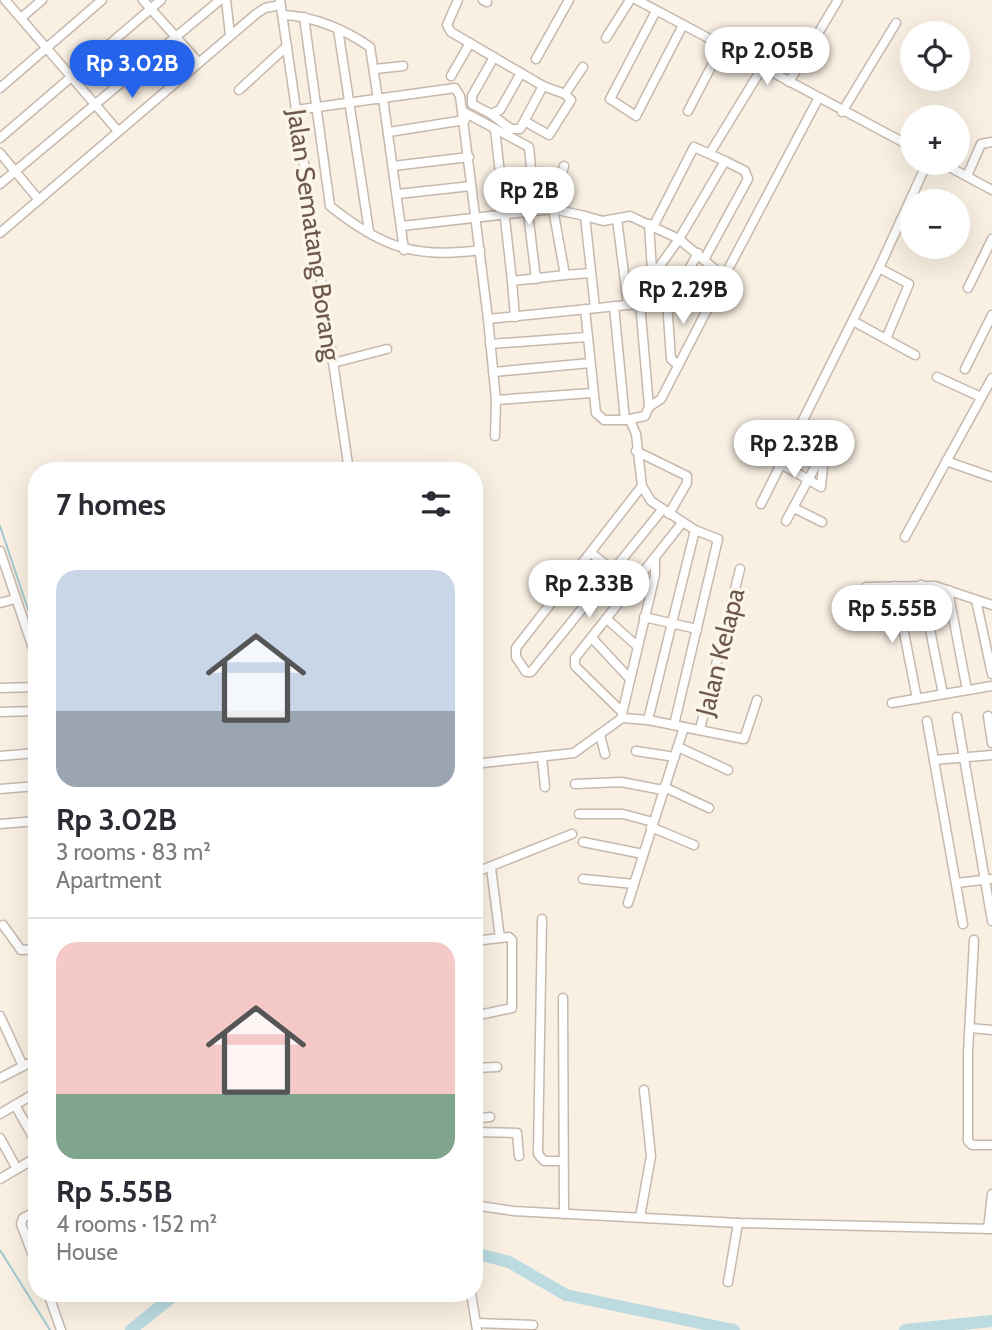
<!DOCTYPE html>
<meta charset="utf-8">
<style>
body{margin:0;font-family:Cabin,sans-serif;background:#f7f7f7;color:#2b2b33;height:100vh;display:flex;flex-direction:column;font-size:26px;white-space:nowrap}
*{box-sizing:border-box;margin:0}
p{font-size:23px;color:#7c7c81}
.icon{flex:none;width:38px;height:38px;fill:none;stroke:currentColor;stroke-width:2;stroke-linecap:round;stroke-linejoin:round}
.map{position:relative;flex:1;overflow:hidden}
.drawer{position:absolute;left:28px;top:462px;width:455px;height:840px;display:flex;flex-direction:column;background:#fff;border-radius:28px;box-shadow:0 7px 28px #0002}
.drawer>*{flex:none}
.buttons{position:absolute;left:900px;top:21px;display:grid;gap:14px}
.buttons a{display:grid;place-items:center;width:70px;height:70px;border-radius:50%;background:#fff;box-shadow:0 7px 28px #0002;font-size:35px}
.price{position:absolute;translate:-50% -60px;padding:0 16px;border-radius:24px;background:#fff;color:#222;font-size:23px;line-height:46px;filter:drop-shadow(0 2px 4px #0008)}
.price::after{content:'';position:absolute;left:50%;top:42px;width:21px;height:16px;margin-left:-10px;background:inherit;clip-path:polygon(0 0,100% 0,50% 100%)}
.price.active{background:#2563eb;color:#fff}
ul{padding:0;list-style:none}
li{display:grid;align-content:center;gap:14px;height:371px;padding:0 28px}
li+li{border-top:2px solid #e1e1e2}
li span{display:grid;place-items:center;height:217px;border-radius:21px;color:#555}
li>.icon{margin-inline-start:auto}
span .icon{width:126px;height:126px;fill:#fffc;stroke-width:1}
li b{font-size:30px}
h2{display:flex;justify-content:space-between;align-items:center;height:84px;padding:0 28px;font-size:30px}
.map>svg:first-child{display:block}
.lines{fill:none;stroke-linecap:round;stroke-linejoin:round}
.stream{stroke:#a2c9d0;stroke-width:2}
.river{stroke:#bbdbe0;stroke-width:12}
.minor-casing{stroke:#c8b8ac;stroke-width:11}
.minor{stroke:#fff;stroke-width:8}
.labels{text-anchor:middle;stroke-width:7;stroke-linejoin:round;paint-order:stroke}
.street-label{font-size:26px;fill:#6e584d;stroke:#fcf5e9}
</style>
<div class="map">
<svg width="992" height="1330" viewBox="0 0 992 1330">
<rect width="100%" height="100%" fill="#f9f0e3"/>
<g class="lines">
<!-- stream -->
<g class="stream">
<polyline points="0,526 37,636"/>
<polyline points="0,1250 50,1330"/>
</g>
<!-- river -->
<g class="river">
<polyline points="474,1253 509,1262 566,1295 734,1330"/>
<polyline points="131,1330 177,1293"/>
<polyline points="905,1330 992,1321"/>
</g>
<!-- minor casing -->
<g class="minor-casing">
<g id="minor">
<polyline points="5,0 118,131"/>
<polyline points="143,0 199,63"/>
<polyline points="226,0 230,35"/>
<polyline points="280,0 349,471"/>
<polyline points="458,0 447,25 451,32 543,86 565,94 583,67"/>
<polyline points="483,0 487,2"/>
<polyline points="637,0 912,147"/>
<polyline points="656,11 610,99 636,116 683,25"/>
<path d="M283 15C313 16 346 30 370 47L378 99"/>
<path d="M304 17 330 206C381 247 415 259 480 250"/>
<polyline points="21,18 42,0"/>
<polyline points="338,29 369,231"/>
<polyline points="606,38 630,0"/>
<polyline points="494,57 472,96 472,104 491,114 500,110 521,73"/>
<polyline points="536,59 569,0"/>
<polyline points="375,69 403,66"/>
<polyline points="451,76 470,43"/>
<polyline points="789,82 838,0"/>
<polyline points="0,88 102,0"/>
<polyline points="239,90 287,46"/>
<polyline points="383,98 455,88 460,96 488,319 667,301 674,296 698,253"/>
<polyline points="296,110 383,98 404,250"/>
<polyline points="688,111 722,46"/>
<polyline points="464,112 529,147 535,211"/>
<polyline points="842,112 896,23"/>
<polyline points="491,114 511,129 520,129 543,86"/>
<polyline points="526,122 549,135 571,100 565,94"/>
<polyline points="495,129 512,281 565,275 553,209 564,166"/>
<polyline points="389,132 465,120"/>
<polyline points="0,138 161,0"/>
<polyline points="0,153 39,200"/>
<polyline points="710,153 762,68"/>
<polyline points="942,163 992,190"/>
<polyline points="393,166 469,157"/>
<polyline points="967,176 981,144 992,142"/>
<polyline points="0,184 220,0"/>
<polyline points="398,194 471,186"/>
<polyline points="528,213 536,279"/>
<polyline points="585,216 603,221 630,216 679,239 725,161 694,147 653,227"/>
<polyline points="617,219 628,305"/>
<polyline points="649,224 654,301"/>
<polyline points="402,226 553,209 585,216 595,308"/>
<polyline points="0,233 256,14 265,8 280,5"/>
<polyline points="705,258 748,179 745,171 725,161"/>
<polyline points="879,268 909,284 886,339"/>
<polyline points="565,275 590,273"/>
<polyline points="652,277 679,239 724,277 818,99"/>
<polyline points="512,281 515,317"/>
<polyline points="968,288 992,239"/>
<polyline points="667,301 671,359 678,365"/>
<polyline points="640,303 649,407 661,399 724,277"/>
<polyline points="614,306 625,420 645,416 649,407"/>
<polyline points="585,309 596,413 604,420 625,420"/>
<polyline points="488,319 496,400 592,393"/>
<polyline points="853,321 915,355"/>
<polyline points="490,344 587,337"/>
<polyline points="333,363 387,349"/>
<polyline points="965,369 992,315"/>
<polyline points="493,372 590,363"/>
<polyline points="937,377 981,397"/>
<polyline points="630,420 636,434 642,486 651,501 695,530 718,539 674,725"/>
<polyline points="495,436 496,400"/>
<polyline points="636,451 687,476 687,483 669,514"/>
<polyline points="946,461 992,477"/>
<polyline points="781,464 821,487 824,457"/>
<polyline points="642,486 516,648 516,657 526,672 531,672 662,510"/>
<polyline points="761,504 879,268 927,163"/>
<polyline points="794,508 822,522"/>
<polyline points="786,521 829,441"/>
<polyline points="905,537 992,378"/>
<polyline points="0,551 37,660"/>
<polyline points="591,553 633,586"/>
<polyline points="921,585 943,694"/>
<polyline points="895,586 917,699"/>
<polyline points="866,587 935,586 992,605"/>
<polyline points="948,590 967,690"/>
<polyline points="976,600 992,674"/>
<polyline points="0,603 15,599"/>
<polyline points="644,617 697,629"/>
<polyline points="608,620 637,646"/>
<polyline points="592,638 630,679"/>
<polyline points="0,688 37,687"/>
<polyline points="892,703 992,686"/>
<polyline points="0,712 37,711"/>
<polyline points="622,712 575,666 575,658 682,523"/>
<polyline points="622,714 655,575 655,560"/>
<polyline points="988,716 992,743"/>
<polyline points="957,717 992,921"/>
<polyline points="648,720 695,530"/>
<polyline points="927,721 963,924"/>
<polyline points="700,729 740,569"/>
<polyline points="600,735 605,754"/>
<polyline points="678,747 728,770"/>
<polyline points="636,751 675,757"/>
<polyline points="0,756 37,753"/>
<polyline points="542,758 545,787"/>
<polyline points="934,760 992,755"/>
<polyline points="474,764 574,753 622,718 648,720 744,739 757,700"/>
<polyline points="575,784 621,782 663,790"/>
<polyline points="664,787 709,808"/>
<polyline points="0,789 37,786"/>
<polyline points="579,814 623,814 653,822"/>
<polyline points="0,824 37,821"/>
<polyline points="651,827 694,845"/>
<polyline points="583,842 643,854"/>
<polyline points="491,868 500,938"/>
<polyline points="474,873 572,834"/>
<polyline points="583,879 634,884"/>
<polyline points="956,883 992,879"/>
<polyline points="628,903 684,727"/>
<polyline points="542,919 538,1154 544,1161 563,1161"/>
<polyline points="3,925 21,950 37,949"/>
<polyline points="974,940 968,1053 968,1141 972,1145 992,1145"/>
<polyline points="474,941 509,937 512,940 512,1008 479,1015 474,990"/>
<polyline points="563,998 564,1214"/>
<polyline points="0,1016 23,1066"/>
<polyline points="970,1028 992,1030"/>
<polyline points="474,1068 497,1067"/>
<polyline points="0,1078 37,1059"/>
<polyline points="15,1105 37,1144"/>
<polyline points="0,1114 37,1092"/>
<polyline points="474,1119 490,1117"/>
<polyline points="474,1132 517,1133 519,1156"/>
<polyline points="0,1138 17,1169"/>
<polyline points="0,1179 37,1157"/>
<polyline points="474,1205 513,1211 738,1223 992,1229"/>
<polyline points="37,1211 23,1218 21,1224 37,1266"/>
<polyline points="640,1217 651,1156 644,1090"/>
<polyline points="988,1229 992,1194"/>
<polyline points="728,1282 738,1223"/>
<polyline points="48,1293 61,1330"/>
<polyline points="471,1293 477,1330"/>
<polyline points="476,1323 533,1325"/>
</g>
</g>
<!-- minor -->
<use href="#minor" class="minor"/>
</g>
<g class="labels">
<!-- street labels -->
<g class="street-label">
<text transform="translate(314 235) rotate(82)" y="9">Jalan Sematang Borang</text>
<text transform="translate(720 652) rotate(-76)" y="9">Jalan Kelapa</text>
</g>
</g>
</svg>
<div class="buttons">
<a><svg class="icon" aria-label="locate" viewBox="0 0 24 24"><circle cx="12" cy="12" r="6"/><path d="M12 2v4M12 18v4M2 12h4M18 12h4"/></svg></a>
<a>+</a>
<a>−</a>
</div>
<b class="price" style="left:767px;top:87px">Rp 2.05B</b>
<b class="price active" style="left:132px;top:100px">Rp 3.02B</b>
<b class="price" style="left:529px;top:227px">Rp 2B</b>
<b class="price" style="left:683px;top:326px">Rp 2.29B</b>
<b class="price" style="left:794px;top:480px">Rp 2.32B</b>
<b class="price" style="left:589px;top:620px">Rp 2.33B</b>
<b class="price" style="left:892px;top:645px">Rp 5.55B</b>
<section class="drawer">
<h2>7 homes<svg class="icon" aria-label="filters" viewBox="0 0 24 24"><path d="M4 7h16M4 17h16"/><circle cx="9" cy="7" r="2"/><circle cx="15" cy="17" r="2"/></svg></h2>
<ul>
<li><span style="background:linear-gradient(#c9d6e8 65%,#9aa5b1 0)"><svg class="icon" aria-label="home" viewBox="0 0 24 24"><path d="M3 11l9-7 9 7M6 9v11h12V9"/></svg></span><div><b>Rp 3.02B</b><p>3 rooms · 83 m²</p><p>Apartment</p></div></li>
<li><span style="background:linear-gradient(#f6c9c9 70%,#7fa58c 0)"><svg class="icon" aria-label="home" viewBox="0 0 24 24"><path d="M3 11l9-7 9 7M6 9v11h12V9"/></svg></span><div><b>Rp 5.55B</b><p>4 rooms · 152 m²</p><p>House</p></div></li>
</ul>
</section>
</div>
